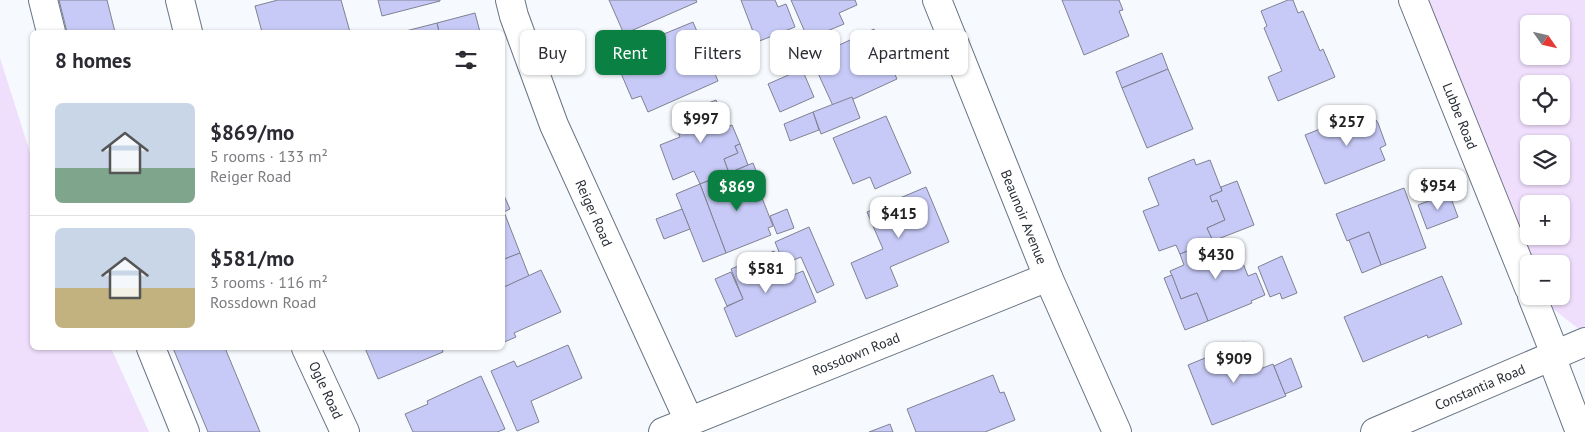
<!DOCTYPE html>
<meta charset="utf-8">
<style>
body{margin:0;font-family:"PT Sans",sans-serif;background:#f2f2f3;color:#2b2b33;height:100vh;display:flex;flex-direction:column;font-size:19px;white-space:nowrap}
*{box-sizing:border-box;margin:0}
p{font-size:16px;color:#7c7c81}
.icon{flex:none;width:28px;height:28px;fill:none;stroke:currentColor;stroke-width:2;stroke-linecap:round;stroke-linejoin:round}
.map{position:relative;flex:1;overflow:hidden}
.details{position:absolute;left:30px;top:30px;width:475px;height:320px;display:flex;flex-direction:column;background:#fff;border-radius:8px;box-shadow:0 1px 4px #0004}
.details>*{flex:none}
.hud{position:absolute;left:520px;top:30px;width:475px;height:45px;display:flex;gap:10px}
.needle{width:32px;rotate:124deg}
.tools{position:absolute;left:1520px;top:15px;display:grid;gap:10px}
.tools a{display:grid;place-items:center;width:50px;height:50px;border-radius:8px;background:#fff;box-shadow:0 1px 4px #0004;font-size:25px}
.price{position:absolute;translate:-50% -42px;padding:0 11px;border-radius:10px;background:#fff;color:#222;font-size:16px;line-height:32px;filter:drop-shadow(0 1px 2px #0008)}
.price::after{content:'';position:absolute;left:50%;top:30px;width:15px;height:11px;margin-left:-8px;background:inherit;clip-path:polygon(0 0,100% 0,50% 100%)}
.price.on{background:#0b8043;color:#fff}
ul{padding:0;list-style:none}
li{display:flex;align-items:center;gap:15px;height:125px;padding:0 25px}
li+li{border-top:1px solid #e1e1e2}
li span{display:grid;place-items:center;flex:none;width:140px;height:100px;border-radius:8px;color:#555}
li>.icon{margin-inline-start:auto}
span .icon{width:60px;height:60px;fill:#fffc;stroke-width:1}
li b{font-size:21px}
h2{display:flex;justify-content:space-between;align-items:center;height:60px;padding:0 25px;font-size:21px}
.chip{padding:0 18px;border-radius:8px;background:#fff;box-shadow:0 1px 4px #0004;font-size:18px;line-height:45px}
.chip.on{background:#0b8043;color:#fff}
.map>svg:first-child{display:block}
.green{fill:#efdefc;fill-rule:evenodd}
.building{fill:#c7caf6;stroke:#808193}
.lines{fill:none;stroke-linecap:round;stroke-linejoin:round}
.minor-casing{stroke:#687483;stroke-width:30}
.minor{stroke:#fff;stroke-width:28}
.labels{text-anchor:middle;stroke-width:4;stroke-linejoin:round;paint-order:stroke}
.street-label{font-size:14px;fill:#2a2f36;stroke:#fff}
</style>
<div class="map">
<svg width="1585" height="432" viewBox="0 0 1585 432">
<rect width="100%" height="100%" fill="#f6f9fd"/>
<!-- green -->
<g class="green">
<path d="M1429 0H1585V327L1579 329 1553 309 1548 296H1561V264H1535ZM1529 24H1561V56H1529ZM1529 84H1561V116H1529ZM1529 144H1561V176H1529ZM1529 204H1561V236H1529Z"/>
<polygon points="0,58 32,159 32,348 111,348 149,432 0,432"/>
</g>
<!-- building -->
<g class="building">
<polygon points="59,0 107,0 115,32 67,32"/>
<polygon points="278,0 341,0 350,32 262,32 255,6"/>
<polygon points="378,0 440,0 440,1 382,16"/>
<polygon points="609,0 696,0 697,2 624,34"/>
<polygon points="741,0 775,0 778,7 786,4 795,27 757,42"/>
<polygon points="791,0 855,0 857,5 839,13 844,24 808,39"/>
<polygon points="1062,0 1119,0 1123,10 1119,11 1129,36 1084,55"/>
<polygon points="1288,0 1293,0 1298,13 1303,11 1320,51 1323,49 1335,77 1278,101 1268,77 1282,71 1264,28 1267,26 1261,11"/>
<polygon points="475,13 480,32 439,32 437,23"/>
<polygon points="693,22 718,81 648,112 641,96 632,99 614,57 643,45 642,43"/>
<polygon points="437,23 439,32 402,32"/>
<polygon points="874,29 897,79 834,108 811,58"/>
<polygon points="1162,53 1168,69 1122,88 1116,72"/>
<polygon points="802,69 814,97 780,112 768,84"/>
<polygon points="1168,69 1193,129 1147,148 1122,88"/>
<polygon points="852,97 860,118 821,134 813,112"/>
<polygon points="716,100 727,127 732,125 740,144 735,146 738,153 724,159 729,173 700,184 694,171 673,180 660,145 680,137 673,117"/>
<polygon points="1365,111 1369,123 1376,120 1378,123 1386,145 1380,148 1385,160 1325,184 1305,135"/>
<polygon points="813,112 819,130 790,141 784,124"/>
<polygon points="886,116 911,173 875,189 870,177 853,184 833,138"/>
<polygon points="740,144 748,165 729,173 724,159 738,153 735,146"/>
<polygon points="1194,159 1196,165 1210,160 1222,191 1210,196 1212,202 1217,200 1225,220 1207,228 1213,241 1180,254 1176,245 1159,251 1143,211 1159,205 1148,178"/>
<polygon points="753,163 762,186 758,188 757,185 751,187 747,180 734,185 729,173"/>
<polygon points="729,173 734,185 747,180 751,187 757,185 773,226 768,228 771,235 726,253 700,184"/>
<polygon points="1237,181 1254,225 1213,241 1207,228 1225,220 1217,200 1212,202 1210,196 1222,191 1221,187"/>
<polygon points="700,184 726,253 703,262 676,194"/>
<polygon points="926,187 949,242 890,267 898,286 866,299 851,263 883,249 867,212"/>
<polygon points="1404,188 1426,248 1381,265 1369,232 1347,241 1336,214"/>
<polygon points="502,191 510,209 504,212 520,253 502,260"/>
<polygon points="1449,193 1458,217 1427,229 1418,205"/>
<polygon points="682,209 690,229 664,239 656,219"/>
<polygon points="787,209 794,228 777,234 770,216"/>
<polygon points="809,227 834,285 817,293 801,257 784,264 775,242"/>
<polygon points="1369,232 1381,265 1362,273 1349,240"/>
<polygon points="1213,241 1218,254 1231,249 1234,255 1239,253 1248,276 1256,273 1265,295 1251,301 1252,303 1208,321 1197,293 1181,299 1170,271 1184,265 1180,254"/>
<polygon points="774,251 786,278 803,271 816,302 736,337 724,308 743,299 731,269"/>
<polygon points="520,253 529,276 502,288 502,279 504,278 502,273 502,260"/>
<polygon points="1282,256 1297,293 1282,299 1280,293 1270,297 1258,267"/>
<polygon points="541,270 561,312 514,333 516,337 502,343 502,288"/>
<polygon points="731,272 743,299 727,306 715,279"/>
<polygon points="1172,275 1181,299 1197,293 1208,321 1185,330 1164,278"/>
<polygon points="1442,276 1462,324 1428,338 1427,335 1363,362 1344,317"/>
<polygon points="1244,342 1255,371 1273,364 1286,396 1212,425 1188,365"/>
<polygon points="568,345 582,378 531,401 539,422 517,431 491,371 514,361 517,367"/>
<polygon points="173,348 225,348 260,432 208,432"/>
<polygon points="365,348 442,348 443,352 378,379"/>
<polygon points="1291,358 1302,387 1285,394 1274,366"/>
<polygon points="993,375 1000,393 1004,392 1015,420 985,432 916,432 907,409"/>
<polygon points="481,376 505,429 497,432 413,432 405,414 428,404 427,401"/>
<polygon points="890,424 893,432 869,432"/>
</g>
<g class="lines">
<!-- minor casing -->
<g class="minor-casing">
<g id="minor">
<polyline points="43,0 51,32"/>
<polyline points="180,0 188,32"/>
<polyline points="510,0 514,16 554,125 689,421"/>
<polyline points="937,0 1048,277 1117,432"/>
<polyline points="1413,0 1529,288"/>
<polyline points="1532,296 1555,354"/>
<polyline points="151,348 185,432"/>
<polyline points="306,348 345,432"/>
<polyline points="1551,356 1580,432"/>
<polyline points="663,432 1048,277"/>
<polyline points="1375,432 1585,342"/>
</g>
</g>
<!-- minor -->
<use href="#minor" class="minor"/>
</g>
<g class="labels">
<!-- street labels -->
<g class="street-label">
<text transform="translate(1460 116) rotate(68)" y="5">Lubbe Road</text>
<text transform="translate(594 213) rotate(66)" y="5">Reiger Road</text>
<text transform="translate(1024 217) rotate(68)" y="5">Beaunoir Avenue</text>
<text transform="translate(856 354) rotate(-22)" y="5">Rossdown Road</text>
<text transform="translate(1480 387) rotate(-23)" y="5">Constantia Road</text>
<text transform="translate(326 390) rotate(65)" y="5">Ogle Road</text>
</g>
</g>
</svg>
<div class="tools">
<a><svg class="needle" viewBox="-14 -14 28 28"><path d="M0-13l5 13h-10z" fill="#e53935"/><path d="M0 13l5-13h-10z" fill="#7c7c81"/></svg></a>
<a><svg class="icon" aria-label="locate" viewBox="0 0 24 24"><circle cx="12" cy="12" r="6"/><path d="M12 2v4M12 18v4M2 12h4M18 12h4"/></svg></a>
<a><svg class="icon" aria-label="layers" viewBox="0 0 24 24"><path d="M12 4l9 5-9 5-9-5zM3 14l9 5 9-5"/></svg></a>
<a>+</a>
<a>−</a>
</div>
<b class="price" style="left:701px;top:144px">$997</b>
<b class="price" style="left:1347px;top:147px">$257</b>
<b class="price" style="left:1438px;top:211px">$954</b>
<b class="price on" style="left:737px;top:212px">$869</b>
<b class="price" style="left:899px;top:239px">$415</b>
<b class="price" style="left:1216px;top:280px">$430</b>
<b class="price" style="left:766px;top:294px">$581</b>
<b class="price" style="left:1234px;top:384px">$909</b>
<div class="hud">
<a class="chip">Buy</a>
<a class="chip on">Rent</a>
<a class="chip">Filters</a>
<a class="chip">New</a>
<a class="chip">Apartment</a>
</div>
<section class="details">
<h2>8 homes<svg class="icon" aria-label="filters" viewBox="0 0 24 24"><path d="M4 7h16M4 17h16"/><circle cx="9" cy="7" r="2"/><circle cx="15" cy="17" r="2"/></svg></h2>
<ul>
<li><span style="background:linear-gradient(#c9d6e8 65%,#7fa58c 0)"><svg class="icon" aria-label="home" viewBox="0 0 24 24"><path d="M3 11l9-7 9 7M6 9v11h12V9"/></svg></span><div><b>$869/mo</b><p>5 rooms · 133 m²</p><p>Reiger Road</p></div></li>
<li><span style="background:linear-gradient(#c9d6e8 60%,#c2b280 0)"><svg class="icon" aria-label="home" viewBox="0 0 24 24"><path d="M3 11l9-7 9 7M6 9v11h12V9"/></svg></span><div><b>$581/mo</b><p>3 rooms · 116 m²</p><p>Rossdown Road</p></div></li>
</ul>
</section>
</div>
